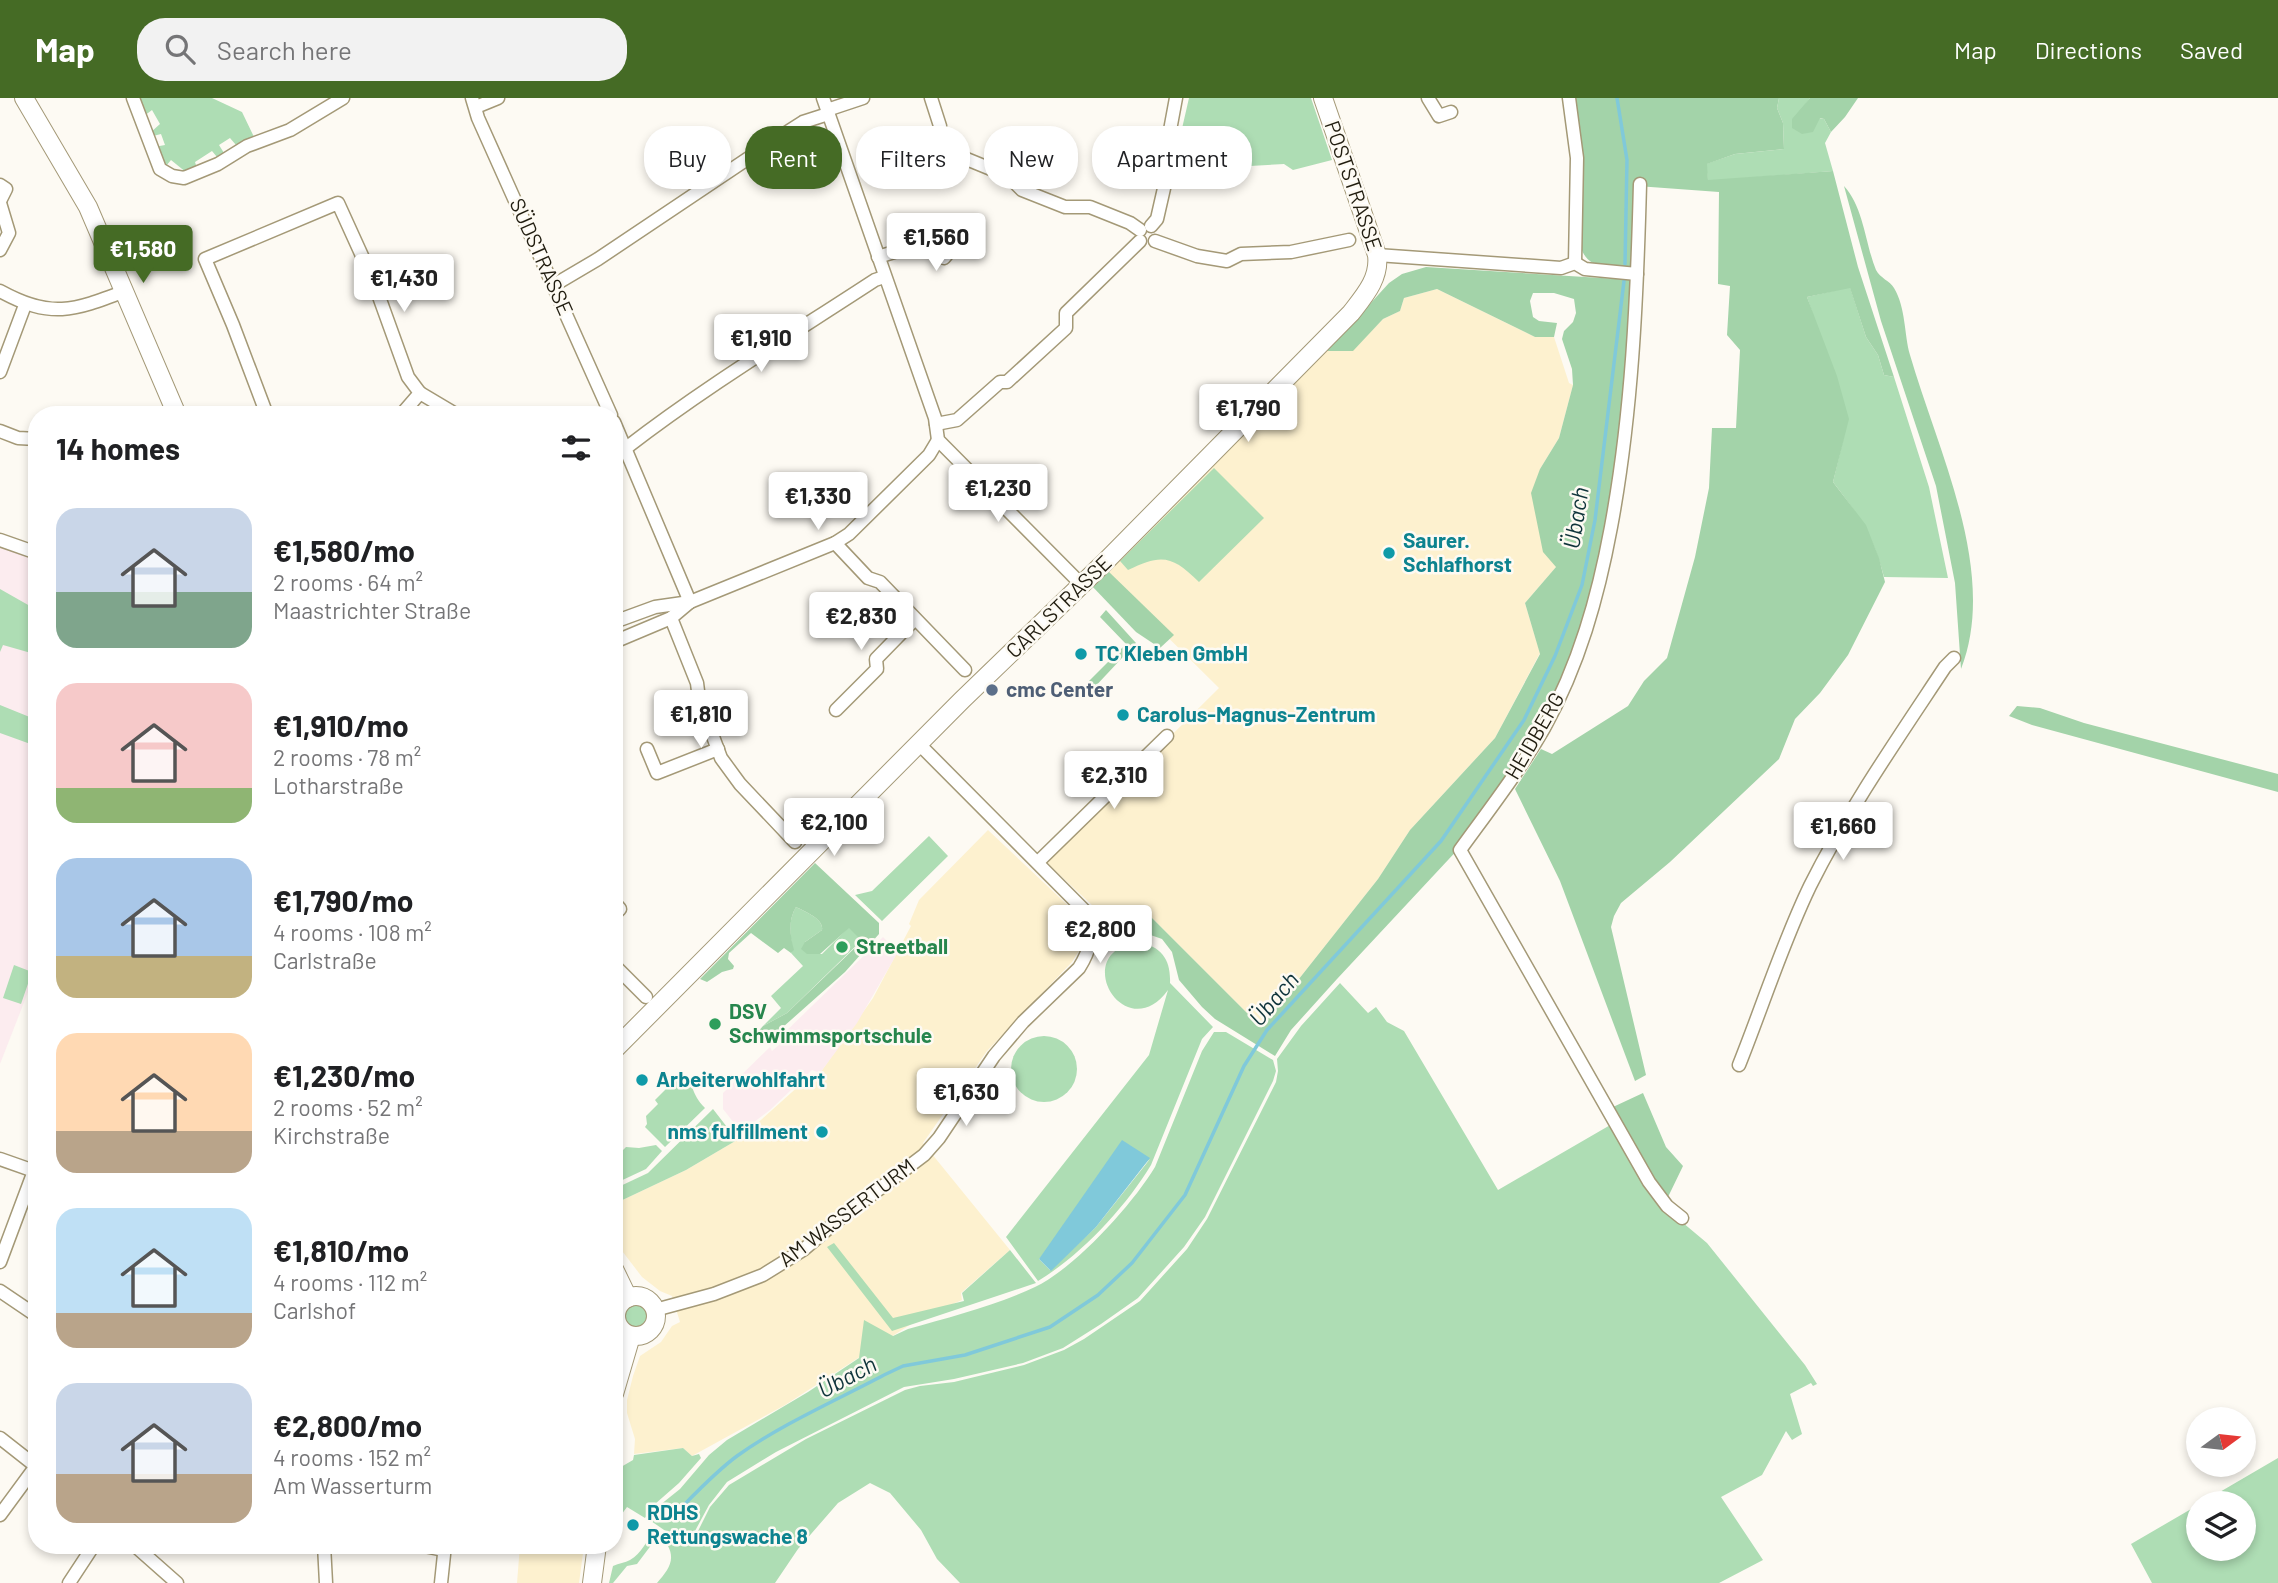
<!DOCTYPE html>
<meta charset="utf-8">
<style>
body{margin:0;font-family:Barlow,sans-serif;background:#f2f2f2;color:#202124;height:100vh;display:flex;flex-direction:column;font-size:26px;white-space:nowrap}
*{box-sizing:border-box;margin:0}
p{font-size:23px;color:#757577}
.icon{flex:none;width:38px;height:38px;fill:none;stroke:currentColor;stroke-width:2;stroke-linecap:round;stroke-linejoin:round}
.map{position:relative;flex:1;overflow:hidden}
.sheet{position:absolute;left:28px;top:308px;width:595px;height:1148px;display:flex;flex-direction:column;background:#fff;border-radius:28px;box-shadow:0 4px 10px #0003}
.sheet>*{flex:none}
.hud{position:absolute;left:644px;top:28px;width:665px;height:63px;display:flex;gap:14px}
.needle{width:46px;rotate:75deg}
.controls{position:absolute;left:2186px;top:1309px;display:grid;gap:14px}
.controls a{display:grid;place-items:center;width:70px;height:70px;border-radius:50%;background:#fff;box-shadow:0 4px 10px #0003;font-size:35px}
.price{position:absolute;translate:-50% -60px;padding:0 16px;border-radius:7px;background:#fff;color:#222;font-size:23px;line-height:46px;filter:drop-shadow(0 2px 4px #0008)}
.price::after{content:'';position:absolute;left:50%;top:42px;width:21px;height:16px;margin-left:-10px;background:inherit;clip-path:polygon(0 0,100% 0,50% 100%)}
.price.selected{background:#456b25;color:#fff}
ul{padding:0;list-style:none}
li{display:flex;align-items:center;gap:21px;height:175px;padding:0 28px}
li span{display:grid;place-items:center;flex:none;width:196px;height:140px;border-radius:21px;color:#555}
li>.icon{margin-inline-start:auto}
span .icon{width:84px;height:84px;fill:#fffc;stroke-width:1}
li b{font-size:30px}
h2{display:flex;justify-content:space-between;align-items:center;height:84px;padding:0 28px;font-size:30px}
.tag{padding:0 24px;border-radius:28px;background:#fff;box-shadow:0 4px 10px #0003;font-size:24px;line-height:63px}
.tag.selected{background:#456b25;color:#fff}
header{display:flex;align-items:center;gap:42px;box-sizing:border-box;height:98px;padding:0 35px;background:#456b25;color:#fff}
header strong{font-size:33px}
nav{display:flex;gap:38px;margin-inline-start:auto;font-size:24px}
.search{width:490px;height:63px;background:#f2f2f2;display:flex;align-items:center;gap:18px;box-sizing:border-box;padding:0 24px;border-radius:28px;color:#757577;font-size:26px}
.map>svg:first-child{display:block}
.built{fill:#fdf1cf}
.education{fill:#fcecef}
.green{fill:#aeddb4;fill-rule:evenodd}
.forest{fill:#a3d3a9}
.water{fill:#80c9da}
.lines{fill:none;stroke-linecap:round;stroke-linejoin:round}
.stream{stroke:#80c9da;stroke-width:3.5}
.street-casing{stroke:#a49977;stroke-width:15}
.secondary-casing{stroke:#a49977;stroke-width:20}
.street{stroke:#fff;stroke-width:12}
.secondary{stroke:#fff;stroke-width:18}
.culture-dot{fill:#0f9aa8;stroke:#fdfaf3;stroke-width:2.5}
.service-dot{fill:#5c6f8a;stroke:#fdfaf3;stroke-width:2.5}
.leisure-dot{fill:#2e9e5b;stroke:#fdfaf3;stroke-width:2.5}
.labels{text-anchor:middle;stroke-width:5;stroke-linejoin:round;paint-order:stroke}
.street-label{font-size:21px;fill:#201c0f;stroke:#fdfaf3}
.culture-label{font-size:21px;font-weight:bold;fill:#0d838f;stroke:#fdfaf3;text-anchor:start}
.service-label{font-size:21px;font-weight:bold;fill:#4e5e75;stroke:#fdfaf3;text-anchor:start}
.leisure-label{font-size:21px;font-weight:bold;fill:#27864d;stroke:#fdfaf3;text-anchor:start}
.water-label{font-size:23px;font-style:italic;fill:#0f343b;stroke:#fdfaf3}
</style>
<header>
<strong>Map</strong>
<div class="search"><svg class="icon" aria-label="search" viewBox="0 0 24 24"><circle cx="10" cy="10" r="6"/><path d="M15 15l6 6"/></svg>Search here</div>
<nav><a>Map</a><a>Directions</a><a>Saved</a></nav>
</header>
<div class="map">
<svg width="2278" height="1485" viewBox="0 0 2278 1485">
<rect width="100%" height="100%" fill="#fdfaf3"/>
<!-- built -->
<g class="built">
<polygon points="1437,191 1535,239 1554,239 1569,285 1573,287 1559,340 1540,371 1556,469 1525,505 1540,555 1495,640 1410,732 1378,781 1261,929 1150,818 1109,823 1045,763 1219,590 1103,475 1327,253 1353,252 1383,221 1400,213 1404,200"/>
<polygon points="988,732 1077,816 1082,842 1079,853 1072,864 987,953 923,1045 1010,1152 961,1195 962,1202 919,1221 785,1307 692,1358 683,1350 634,1356 635,1341 627,1315 627,1302 633,1278 640,1258 661,1244 672,1228 680,1224 672,1198 660,1193 642,1179 616,1145 614,1106 686,1072 742,1039 811,977 820,975 873,900 911,828 909,826 919,802"/>
<polygon points="520,1447 584,1448 579,1485 517,1485"/>
</g>
<!-- education -->
<g class="education">
<polygon points="0,447 37,460 37,871 0,966"/>
<polygon points="883,839 898,854 857,925 820,975 812,972 770,1012 741,1034 723,1011 723,995 770,949 772,953 780,946 778,941"/>
</g>
<!-- green -->
<g class="green">
<polygon points="138,0 212,0 242,14 254,39 236,47 230,40 219,47 224,55 217,59 212,53 195,64 197,70 187,75 171,62 166,68 154,49 165,47 161,36 153,38 150,35 160,26 152,12 144,18"/>
<polygon points="1189,0 1311,0 1332,62 1293,72 1284,66 1215,70 1175,61"/>
<polygon points="1779,0 1810,0 1799,15 1816,26 1819,20 1824,21 1831,34 1825,45 1833,73 1708,83 1706,66 1735,56 1784,51 1783,25 1777,10"/>
<path d="M1850 189 1866 239 1878 257 1884 277 1894 279 1929 389 1948 480 1884 479C1873 436 1859 418 1833 384L1848 321 1807 199Z"/>
<path d="M1214 370 1264 420 1199 484C1173 458 1162 455 1128 472L1120 463Z"/>
<polygon points="0,491 37,512 37,538 31,555 3,547 0,554"/>
<polygon points="0,607 37,622 37,669 30,666 36,648 0,635"/>
<polygon points="929,738 948,758 882,823 855,797 872,793"/>
<path d="M796 809C806 814 824 821 822 832L805 844 812 856H822L849 829 862 842 787 915 763 928 781 910 771 898 803 868 791 855 793 852C790 838 788 822 796 809Z"/>
<path d="M1139 844C1162 849 1171 862 1170 885L1213 929 1202 941 1151 1067C1125 1110 1081 1157 1038 1183L1006 1139 1149 957 1168 892C1125 951 1067 853 1139 844ZM1150 1061 1096 1129 1050 1172 1039 1161Z"/>
<polygon points="14,867 32,874 21,906 3,900"/>
<path d="M1340 885 1368 915 1376 909 1387 924 1404 933 1498 1092 1612 1026 1664 1109 1707 1145 1805 1267 1817 1286 1813 1288 1811 1285 1790 1296 1802 1336 1792 1342 1786 1333 1762 1377 1721 1399 1763 1462 1719 1485H960L937 1461 921 1432 890 1395 870 1385 838 1405 798 1451 775 1485H657C667 1473 676 1463 668 1448L661 1444 652 1446 637 1466 627 1468 613 1485H609L613 1468C619 1465 625 1465 630 1462 642 1455 646 1443 654 1434L691 1440 697 1435 710 1409 729 1387 806 1341 905 1292 920 1288 954 1284 1024 1267 1064 1252 1084 1241 1140 1203 1187 1151 1207 1121 1276 984 1278 973 1277 961 1301 928Z"/>
<path d="M1214 934H1226L1273 962 1276 973 1273 983 1205 1119 1184 1149 1138 1200 1101 1226 1063 1250 1023 1265 954 1281 904 1289 776 1354 727 1384 709 1407 695 1433 690 1438 667 1434 651 1423 650 1421 655 1411 680 1391 709 1357 727 1342 808 1294 859 1260 864 1222 893 1238 908 1231C950 1219 995 1208 1035 1189 1075 1170 1132 1107 1155 1069L1202 953Z"/>
<circle cx="1044" cy="971" r="33"/>
<path d="M682 975C696 988 690 995 705 1010L665 1049 645 1029 647 1026 646 1018 658 1006 655 1002Z"/>
<polygon points="713,1011 737,1042 686,1072 614,1106 614,1091 648,1075"/>
<polygon points="656,1047 662,1053 646,1071 614,1086 614,1061 626,1049 639,1050"/>
<polygon points="834,1145 893,1220 964,1203 962,1195 1010,1152 1036,1185 892,1233 827,1149"/>
<circle cx="636" cy="1217" r="15"/>
<polygon points="683,1350 692,1358 699,1356 701,1360 679,1385 655,1406 645,1420 627,1409 618,1421 621,1369 633,1362 634,1357"/>
<polygon points="2278,1360 2278,1485 2152,1485 2131,1446 2198,1407 2198,1451 2244,1451 2244,1405 2201,1405"/>
</g>
<!-- forest -->
<g class="forest">
<path d="M1574 0H1779L1777 10 1783 25 1784 51 1735 56 1707 66 1708 82 1833 73 1858 169 1894 279 1884 277 1878 257 1866 239 1850 190 1807 199 1837 278 1849 321 1833 384 1866 427 1879 460 1885 484 1848 557 1820 595 1795 621 1779 661 1670 764 1621 805 1614 818 1611 829 1646 977 1635 983 1560 783 1515 691 1541 651 1552 656 1628 608 1644 583 1667 560 1695 459 1709 390 1712 330H1736L1740 252 1727 237 1730 188 1718 186 1719 94 1637 88 1634 171C1614 169 1587 173 1581 149L1582 61Z"/>
<polygon points="1810,0 1858,0 1845,19 1831,34 1824,21 1820,20 1813,34 1802,36 1792,30 1792,21"/>
<path d="M1844 88C1864 110 1865 145 1876 172 1880 180 1890 183 1894 190 1906 210 1904 236 1910 257 1937 351 1999 474 1961 571L1955 485 1936 388 1881 223Z"/>
<polygon points="1426,169 1634,182 1626,309 1590,514 1541,627 1462,747 1337,881 1291,932 1275,958 1215,921 1202,909 1179,882 1172,854 1162,841 1142,834 1127,836 1110,823 1150,818 1261,929 1378,781 1410,732 1495,640 1540,556 1525,505 1556,469 1543,454 1531,395 1540,371 1559,340 1573,287 1572,271 1562,241 1564,233 1573,224 1576,215 1574,201 1554,195 1533,195 1530,203 1533,219 1539,223 1557,225 1554,239 1535,239 1437,191 1404,200 1400,213 1383,221 1353,253 1327,253 1389,185 1402,176"/>
<polygon points="1107,472 1174,537 1160,550 1136,534 1091,487"/>
<polygon points="1106,512 1136,545 1091,593 1085,595 1080,592 1126,546 1100,519"/>
<polygon points="2017,608 2040,610 2084,625 2278,676 2278,694 2032,627 2009,618"/>
<path d="M815 765 879 825V836L845 874 765 945 756 936 763 928 787 915 862 843 849 830 820 856H807L801 851 805 844 822 832C824 821 806 814 796 809 788 822 790 838 794 852L791 855 784 850 778 855 751 835 729 855 728 861 734 868 733 871 722 874 707 884 700 881Z"/>
<polygon points="1643,995 1666,1049 1683,1068 1668,1099 1653,1081 1613,1009"/>
</g>
<!-- water -->
<polygon class="water" points="1122,1042 1150,1060 1096,1129 1051,1173 1039,1161"/>
<g class="lines">
<!-- stream -->
<g class="stream">
<polyline points="1617,0 1627,62 1625,166"/>
<path d="M674 1417C694 1397 714 1375 737 1358 782 1326 835 1303 884 1277L903 1268 965 1257 1050 1229 1098 1197 1132 1165 1185 1097 1244 968 1267 932 1441 743 1524 622 1555 558 1582 487 1595 422 1624 183"/>
</g>
<!-- street casing -->
<g class="street-casing">
<g id="street">
<polyline points="133,0 160,71 172,78 184,80 218,66 247,48 290,32 343,0"/>
<polyline points="472,0 478,20 611,317"/>
<polyline points="823,0 935,320 938,342 1082,487"/>
<polyline points="931,0 940,28"/>
<polyline points="1428,0 1439,18 1451,14"/>
<polyline points="1569,0 1577,60 1575,165"/>
<polyline points="476,9 498,0"/>
<polyline points="827,12 863,0"/>
<polyline points="947,53 1008,78 1022,92 1065,109 1090,109 1130,125 1140,132"/>
<path d="M1640 86C1637 201 1632 316 1611 429 1598 499 1579 567 1544 630 1520 672 1489 712 1460 752L1649 1084 1667 1108 1682 1120"/>
<polyline points="0,87 6,91 0,103"/>
<polyline points="0,105 9,135 0,152"/>
<polyline points="1151,128 1157,121 1170,64 1168,43 1176,0"/>
<polyline points="1155,143 1197,158 1227,163 1241,156 1291,154 1349,142"/>
<polyline points="1377,157 1561,170 1575,165 1585,171 1637,176"/>
<polyline points="878,159 923,145 944,160 967,132"/>
<polyline points="554,187 598,161 789,33 803,24 828,16"/>
<path d="M0 193C51 221 73 213 125 193"/>
<polyline points="0,274 25,207"/>
<polyline points="420,295 457,317"/>
<polyline points="267,317 233,227 205,161 338,105 373,182 408,279 420,295 401,317"/>
<polyline points="614,324 690,504"/>
<polyline points="936,326 957,322 1000,284 1007,284 1066,230 1066,215 1140,143"/>
<polyline points="0,333 18,340 37,341"/>
<path d="M626 350C705 289 791 237 875 182L884 179"/>
<polyline points="0,442 37,455"/>
<polyline points="835,445 868,480 880,484 965,572"/>
<polyline points="671,520 697,585 699,601 721,660 740,686 795,744"/>
<polyline points="614,524 655,509 690,504 835,445 849,436 929,357 938,342"/>
<polyline points="614,544 671,520 690,504"/>
<polyline points="836,612 877,571 876,561 915,521"/>
<polyline points="647,651 657,675 718,651"/>
<polyline points="1038,764 1167,638"/>
<polyline points="614,804 620,811 614,817"/>
<polyline points="614,867 646,899"/>
<path d="M1739 967C1763 907 1782 846 1810 788 1848 712 1898 640 1945 569L1954 560"/>
<polyline points="0,1061 37,1074"/>
<polyline points="0,1164 37,1065"/>
<polyline points="0,1193 37,1218"/>
<path d="M655 1212 714 1196 763 1177 803 1152 837 1123 924 1057 939 1040 994 958 1023 924 1079 870C1091 851 1093 837 1088 816L919 646"/>
<polyline points="614,1218 616,1217"/>
<polyline points="0,1340 37,1369"/>
<polyline points="0,1417 36,1368"/>
<polyline points="134,1447 177,1485"/>
<polyline points="324,1447 326,1485"/>
<polyline points="419,1447 444,1452"/>
<polyline points="69,1485 94,1447"/>
<polyline points="441,1485 445,1447"/>
</g>
</g>
<!-- secondary casing -->
<g class="secondary-casing">
<g id="secondary">
<polyline points="24,0 88,109 177,317"/>
<path d="M614 952 962 602 1105 464 1351 215C1365 197 1380 180 1377 157L1323 0"/>
<polyline points="614,1171 628,1200"/>
<circle cx="636" cy="1218" r="20"/>
<polyline points="614,1296 631,1238"/>
<polyline points="592,1485 597,1447"/>
</g>
</g>
<!-- street -->
<use href="#street" class="street"/>
<!-- secondary -->
<use href="#secondary" class="secondary"/>
</g>
<!-- markers -->
<g class="culture-dot">
<circle cx="1389" cy="455" r="7"/>
<circle cx="1081" cy="556" r="7"/>
<circle cx="1123" cy="617" r="7"/>
<circle cx="642" cy="982" r="7"/>
<circle cx="822" cy="1034" r="7"/>
<circle cx="633" cy="1427" r="7"/>
</g>
<circle class="service-dot" cx="992" cy="592" r="7"/>
<g class="leisure-dot">
<circle cx="842" cy="849" r="7"/>
<circle cx="715" cy="926" r="7"/>
</g>
<g class="labels">
<!-- street labels -->
<g class="street-label">
<text transform="translate(1353 88) rotate(71)" y="7">POSTSTRASSE</text>
<text transform="translate(541 159) rotate(66)" y="7">SÜDSTRASSE</text>
<text transform="translate(1059 509) rotate(-44)" y="7">CARLSTRASSE</text>
<text transform="translate(1535 638) rotate(-60)" y="7">HEIDBERG</text>
<text transform="translate(847 1115) rotate(-37)" y="7">AM WASSERTURM</text>
</g>
<!-- culture labels -->
<g class="culture-label">
<text x="1403" y="450">Saurer.<tspan x="1403" dy="24">Schlafhorst</tspan></text>
<text x="1095" y="563">TC Kleben GmbH</text>
<text x="1137" y="624">Carolus-Magnus-Zentrum</text>
<text x="656" y="989">Arbeiterwohlfahrt</text>
<text x="808" y="1041" text-anchor="end">nms fulfillment</text>
<text x="647" y="1422">RDHS<tspan x="647" dy="24">Rettungswache 8</tspan></text>
</g>
<!-- service labels -->
<g class="service-label">
<text x="1006" y="599">cmc Center</text>
</g>
<!-- leisure labels -->
<g class="leisure-label">
<text x="856" y="856">Streetball</text>
<text x="729" y="921">DSV<tspan x="729" dy="24">Schwimmsportschule</tspan></text>
</g>
<!-- water labels -->
<g class="water-label">
<text transform="translate(1576 420) rotate(-81)" y="8">Übach</text>
<text transform="translate(1274 901) rotate(-50)" y="8">Übach</text>
<text transform="translate(847 1279) rotate(-28)" y="8">Übach</text>
</g>
</g>
</svg>
<div class="controls">
<a><svg class="needle" viewBox="-14 -14 28 28"><path d="M0-13l5 13h-10z" fill="#e53935"/><path d="M0 13l5-13h-10z" fill="#757577"/></svg></a>
<a><svg class="icon" aria-label="layers" viewBox="0 0 24 24"><path d="M12 4l9 5-9 5-9-5zM3 14l9 5 9-5"/></svg></a>
</div>
<b class="price" style="left:936px;top:175px">€1,560</b>
<b class="price selected" style="left:143px;top:187px">€1,580</b>
<b class="price" style="left:404px;top:216px">€1,430</b>
<b class="price" style="left:761px;top:276px">€1,910</b>
<b class="price" style="left:1248px;top:346px">€1,790</b>
<b class="price" style="left:998px;top:426px">€1,230</b>
<b class="price" style="left:818px;top:434px">€1,330</b>
<b class="price" style="left:861px;top:554px">€2,830</b>
<b class="price" style="left:701px;top:652px">€1,810</b>
<b class="price" style="left:1114px;top:713px">€2,310</b>
<b class="price" style="left:834px;top:760px">€2,100</b>
<b class="price" style="left:1843px;top:764px">€1,660</b>
<b class="price" style="left:1100px;top:867px">€2,800</b>
<b class="price" style="left:966px;top:1030px">€1,630</b>
<div class="hud">
<a class="tag">Buy</a>
<a class="tag selected">Rent</a>
<a class="tag">Filters</a>
<a class="tag">New</a>
<a class="tag">Apartment</a>
</div>
<section class="sheet">
<h2>14 homes<svg class="icon" aria-label="filters" viewBox="0 0 24 24"><path d="M4 7h16M4 17h16"/><circle cx="9" cy="7" r="2"/><circle cx="15" cy="17" r="2"/></svg></h2>
<ul>
<li><span style="background:linear-gradient(#c9d6e8 60%,#7fa58c 0)"><svg class="icon" aria-label="home" viewBox="0 0 24 24"><path d="M3 11l9-7 9 7M6 9v11h12V9"/></svg></span><div><b>€1,580/mo</b><p>2 rooms · 64 m²</p><p>Maastrichter Straße</p></div></li>
<li><span style="background:linear-gradient(#f6c9c9 75%,#8fb573 0)"><svg class="icon" aria-label="home" viewBox="0 0 24 24"><path d="M3 11l9-7 9 7M6 9v11h12V9"/></svg></span><div><b>€1,910/mo</b><p>2 rooms · 78 m²</p><p>Lotharstraße</p></div></li>
<li><span style="background:linear-gradient(#a9c7e8 70%,#c2b280 0)"><svg class="icon" aria-label="home" viewBox="0 0 24 24"><path d="M3 11l9-7 9 7M6 9v11h12V9"/></svg></span><div><b>€1,790/mo</b><p>4 rooms · 108 m²</p><p>Carlstraße</p></div></li>
<li><span style="background:linear-gradient(#ffd9b3 70%,#b9a48a 0)"><svg class="icon" aria-label="home" viewBox="0 0 24 24"><path d="M3 11l9-7 9 7M6 9v11h12V9"/></svg></span><div><b>€1,230/mo</b><p>2 rooms · 52 m²</p><p>Kirchstraße</p></div></li>
<li><span style="background:linear-gradient(#bfe0f5 75%,#b9a48a 0)"><svg class="icon" aria-label="home" viewBox="0 0 24 24"><path d="M3 11l9-7 9 7M6 9v11h12V9"/></svg></span><div><b>€1,810/mo</b><p>4 rooms · 112 m²</p><p>Carlshof</p></div></li>
<li><span style="background:linear-gradient(#c9d6e8 65%,#b9a48a 0)"><svg class="icon" aria-label="home" viewBox="0 0 24 24"><path d="M3 11l9-7 9 7M6 9v11h12V9"/></svg></span><div><b>€2,800/mo</b><p>4 rooms · 152 m²</p><p>Am Wasserturm</p></div></li>
</ul>
</section>
</div>
